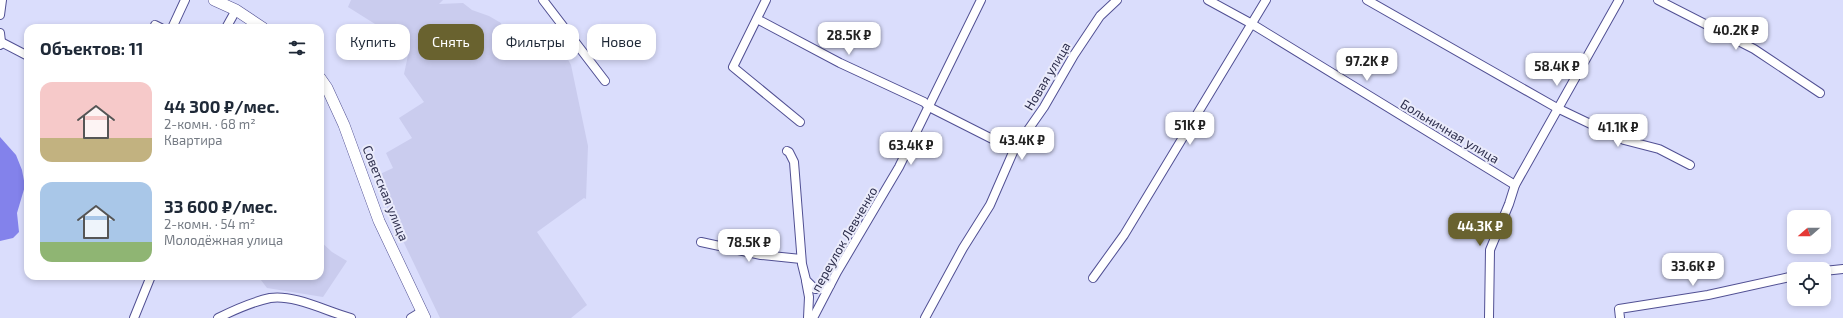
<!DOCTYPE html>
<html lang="ru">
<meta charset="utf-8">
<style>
body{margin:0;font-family:"Exo 2",sans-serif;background:#f6f6f7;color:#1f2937;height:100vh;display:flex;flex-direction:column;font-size:15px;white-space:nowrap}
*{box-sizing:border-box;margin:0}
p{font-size:13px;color:#747a83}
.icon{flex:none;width:22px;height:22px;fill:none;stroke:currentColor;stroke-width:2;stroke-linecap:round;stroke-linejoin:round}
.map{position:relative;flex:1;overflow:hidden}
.panel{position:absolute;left:24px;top:24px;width:300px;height:256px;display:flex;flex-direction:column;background:#fff;border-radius:12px;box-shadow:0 2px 6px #0003}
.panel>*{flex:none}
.guide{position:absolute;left:336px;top:24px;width:380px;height:36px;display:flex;gap:8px}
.needle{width:26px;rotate:250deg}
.tools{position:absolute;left:1787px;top:210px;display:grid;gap:8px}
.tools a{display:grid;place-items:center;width:44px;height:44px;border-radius:8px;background:#fff;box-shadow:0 2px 6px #0003;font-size:20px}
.price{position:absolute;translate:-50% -34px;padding:0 9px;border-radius:8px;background:#fff;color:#222;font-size:13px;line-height:26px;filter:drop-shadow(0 1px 2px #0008)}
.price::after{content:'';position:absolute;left:50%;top:24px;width:12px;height:9px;margin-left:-6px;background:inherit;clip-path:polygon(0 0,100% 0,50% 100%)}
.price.on{background:#69622f;color:#fff}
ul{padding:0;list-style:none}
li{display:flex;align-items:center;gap:12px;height:100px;padding:0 16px}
li span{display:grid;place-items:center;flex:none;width:112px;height:80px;border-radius:12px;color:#555}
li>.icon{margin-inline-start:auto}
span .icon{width:48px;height:48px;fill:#fffc;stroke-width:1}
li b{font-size:17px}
h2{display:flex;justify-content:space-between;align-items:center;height:48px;padding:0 16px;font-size:17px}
.tag{padding:0 14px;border-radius:12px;background:#fff;box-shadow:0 2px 6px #0003;font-size:14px;line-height:36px}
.tag.on{background:#69622f;color:#fff}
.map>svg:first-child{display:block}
.built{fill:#caccee}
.water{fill:#8382eb}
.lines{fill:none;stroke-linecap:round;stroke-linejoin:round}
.minor-casing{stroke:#515093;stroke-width:10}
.tertiary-casing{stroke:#515093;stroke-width:12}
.minor{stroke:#fff;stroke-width:8}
.tertiary{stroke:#fff;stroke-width:11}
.labels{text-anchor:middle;stroke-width:4;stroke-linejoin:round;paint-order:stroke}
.street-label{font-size:13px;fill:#2d2e4c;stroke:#eaebfb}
</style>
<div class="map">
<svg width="1843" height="318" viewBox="0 0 1843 318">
<rect width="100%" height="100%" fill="#daddfc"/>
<!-- built -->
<g class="built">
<polygon points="351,0 443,0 439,4 463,3 472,10 489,16 501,23 511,55 562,50 565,54 571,65 588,146 586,199 584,198 537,232 587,305 571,318 440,318 382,197 387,191 378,175 393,168 386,153 412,138 399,118 424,102 404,74 410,46 348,7"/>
<polygon points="320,241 332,252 347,261 323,297 267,288 258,276 320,276"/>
</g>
<!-- water -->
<polygon class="water" points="0,137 16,155 22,170 25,186 17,213 19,232 13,238 0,241"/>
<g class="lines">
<!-- minor casing -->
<g class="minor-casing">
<g id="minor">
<polyline points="543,0 605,81"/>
<polyline points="766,0 733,67 800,122"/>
<polyline points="1208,0 1252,24 1515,185"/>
<polyline points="1367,0 1557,108 1624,140 1659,149 1690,165"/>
<polyline points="1658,0 1754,49 1820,93"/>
<polyline points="0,15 2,0"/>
<polyline points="757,19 840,63 924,102 929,107 1014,150"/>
<polyline points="155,25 161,28"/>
<polyline points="172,28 185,0"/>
<polyline points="226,28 236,10"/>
<polyline points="0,33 1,42 0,45"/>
<polyline points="1,42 28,56"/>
<polyline points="787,151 789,152 794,162 802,264 806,280 815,289 821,289 830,285"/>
<polyline points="701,242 761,255 801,259"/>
<polyline points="1824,271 1843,269"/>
<polyline points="1093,278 1124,235 1266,0"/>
<polyline points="806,281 809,297 808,318"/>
<polyline points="134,318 151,276"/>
<path d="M218 318C234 310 252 302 270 298 294 294 328 312 351 318"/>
<polyline points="411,318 421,312"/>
<polyline points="813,318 837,272 899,167 981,0"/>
<polyline points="925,318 963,248 990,205 1014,150 1044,107 1074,55 1100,16 1117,0"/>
<polyline points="1489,318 1490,250 1509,204 1515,185 1619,0"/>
<polyline points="1620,318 1619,309 1708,295 1794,276"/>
</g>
</g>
<!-- tertiary casing -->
<g class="tertiary-casing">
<g id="tertiary">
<polyline points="214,0 236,10 263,28"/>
<polyline points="320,78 327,88 344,125 379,221 425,318"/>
</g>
</g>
<!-- minor -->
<use href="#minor" class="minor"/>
<!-- tertiary -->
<use href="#tertiary" class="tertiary"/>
</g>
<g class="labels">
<!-- street labels -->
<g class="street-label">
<text transform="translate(1047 76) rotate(-59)" y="5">Новая улица</text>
<text transform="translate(1450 131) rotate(31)" y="5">Больничная улица</text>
<text transform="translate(386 193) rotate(68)" y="5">Советская улица</text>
<text transform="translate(844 239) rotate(-60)" y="5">переулок Левченко</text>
</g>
</g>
</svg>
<div class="tools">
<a><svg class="needle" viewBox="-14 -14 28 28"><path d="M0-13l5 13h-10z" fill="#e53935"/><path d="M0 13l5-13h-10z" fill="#747a83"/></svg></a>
<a><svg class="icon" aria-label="locate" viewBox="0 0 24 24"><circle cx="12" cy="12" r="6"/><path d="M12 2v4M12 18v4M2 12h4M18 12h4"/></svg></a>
</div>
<b class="price" style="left:1736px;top:51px">40.2K ₽</b>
<b class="price" style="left:849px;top:56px">28.5K ₽</b>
<b class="price" style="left:1367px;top:82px">97.2K ₽</b>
<b class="price" style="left:1557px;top:87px">58.4K ₽</b>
<b class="price" style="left:1190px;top:146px">51K ₽</b>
<b class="price" style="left:1618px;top:148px">41.1K ₽</b>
<b class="price" style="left:1022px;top:161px">43.4K ₽</b>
<b class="price" style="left:911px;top:166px">63.4K ₽</b>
<b class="price on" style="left:1480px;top:247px">44.3K ₽</b>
<b class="price" style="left:749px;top:263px">78.5K ₽</b>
<b class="price" style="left:1693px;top:287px">33.6K ₽</b>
<div class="guide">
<a class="tag">Купить</a>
<a class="tag on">Снять</a>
<a class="tag">Фильтры</a>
<a class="tag">Новое</a>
</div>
<section class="panel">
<h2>Объектов: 11<svg class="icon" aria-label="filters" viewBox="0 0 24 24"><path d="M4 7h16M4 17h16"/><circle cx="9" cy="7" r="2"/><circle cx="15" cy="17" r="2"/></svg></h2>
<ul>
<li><span style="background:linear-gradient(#f6c9c9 70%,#c2b280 0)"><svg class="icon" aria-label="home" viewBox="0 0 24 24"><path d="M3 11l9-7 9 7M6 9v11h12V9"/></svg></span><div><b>44 300 ₽/мес.</b><p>2-комн. · 68 m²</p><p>Квартира</p></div></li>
<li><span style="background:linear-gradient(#a9c7e8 75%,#8fb573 0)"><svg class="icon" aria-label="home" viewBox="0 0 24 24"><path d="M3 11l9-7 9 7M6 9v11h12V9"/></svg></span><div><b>33 600 ₽/мес.</b><p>2-комн. · 54 m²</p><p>Молодёжная улица</p></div></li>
</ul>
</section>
</div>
